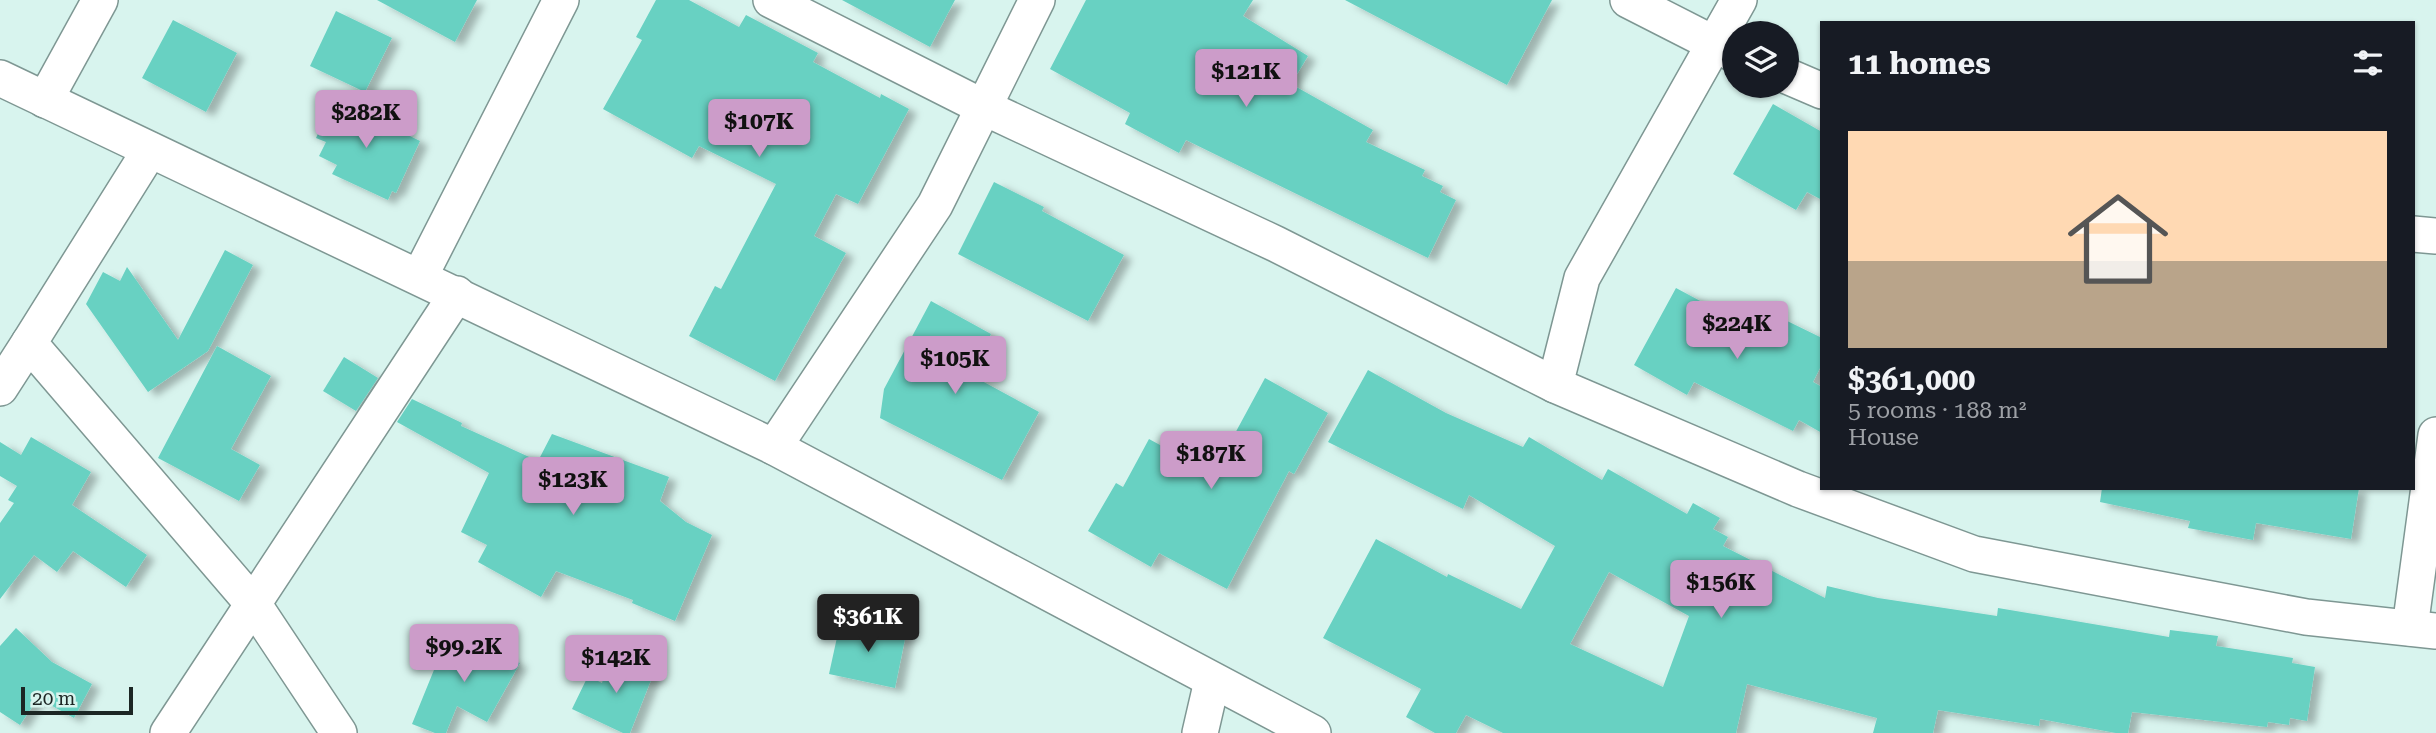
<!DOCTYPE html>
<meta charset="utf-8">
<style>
body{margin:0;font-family:"Roboto Serif",serif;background:#242831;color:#f1f3f6;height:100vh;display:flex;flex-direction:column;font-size:26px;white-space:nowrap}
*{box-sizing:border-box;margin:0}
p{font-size:23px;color:#9ea1a6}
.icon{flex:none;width:38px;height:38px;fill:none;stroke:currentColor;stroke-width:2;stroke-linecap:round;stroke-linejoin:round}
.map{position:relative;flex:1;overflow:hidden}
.sheet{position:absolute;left:1820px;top:21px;width:595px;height:469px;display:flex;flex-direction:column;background:#171b24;border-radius:0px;box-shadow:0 2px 5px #0004}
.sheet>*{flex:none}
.fabs{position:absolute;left:1722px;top:21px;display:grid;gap:14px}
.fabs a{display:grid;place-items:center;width:77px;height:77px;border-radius:50%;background:#171b24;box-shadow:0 2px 5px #0004;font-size:35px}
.scale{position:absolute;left:21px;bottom:18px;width:112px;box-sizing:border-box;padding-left:7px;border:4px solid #1c2624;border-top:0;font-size:19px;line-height:24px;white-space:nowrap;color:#1c2624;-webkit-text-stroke:5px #d8f4ee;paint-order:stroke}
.price{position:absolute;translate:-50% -60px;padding:0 16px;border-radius:7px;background:#cc9cc9;color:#111;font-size:23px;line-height:46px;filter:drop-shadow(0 2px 4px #0008)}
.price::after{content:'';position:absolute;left:50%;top:42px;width:21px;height:16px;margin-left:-10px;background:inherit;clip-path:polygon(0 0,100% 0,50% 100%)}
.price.on{background:#222;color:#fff}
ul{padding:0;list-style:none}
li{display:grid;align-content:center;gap:14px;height:371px;padding:0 28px}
li span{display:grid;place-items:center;height:217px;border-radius:0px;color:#555}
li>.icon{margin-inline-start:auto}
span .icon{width:126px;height:126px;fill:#fffc;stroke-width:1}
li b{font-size:30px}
h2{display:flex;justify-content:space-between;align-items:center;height:84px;padding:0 28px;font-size:30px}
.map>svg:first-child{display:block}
.building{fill:#67d1c2;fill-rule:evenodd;filter:url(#shadow)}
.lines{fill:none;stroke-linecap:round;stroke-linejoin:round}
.street-casing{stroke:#7e9793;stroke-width:38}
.street{stroke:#fff;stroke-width:35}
</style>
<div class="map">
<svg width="2436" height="733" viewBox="0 0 2436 733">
<defs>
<filter id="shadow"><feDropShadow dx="8" dy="4.5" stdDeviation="3.5" flood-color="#0004"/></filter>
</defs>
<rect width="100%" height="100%" fill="#d8f4ee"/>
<!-- building -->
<g class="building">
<polygon points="377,0 477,0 455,42"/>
<polygon points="656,0 689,0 739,27 746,15 818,53 813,62 880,98 881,94 909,109 858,204 836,194 814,236 846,253 775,381 689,336 715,286 721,289 776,184 699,146 692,158 603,109 642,40 636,37"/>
<polygon points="842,0 955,0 930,47"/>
<polygon points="1086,0 1253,0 1243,16 1308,56 1291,84 1373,130 1366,142 1425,170 1422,176 1443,186 1440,192 1456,200 1428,258 1186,140 1179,153 1125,124 1130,113 1050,69"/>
<polygon points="1345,0 1552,0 1507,85"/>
<polygon points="336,11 392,38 365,92 310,66"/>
<polygon points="173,20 237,53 206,112 142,78"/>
<polygon points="334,99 420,141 396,193 392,191 388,200 332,174 337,165 319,156 326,142 316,138"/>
<polygon points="1773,104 1822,132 1822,200 1807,192 1796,210 1733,174"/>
<polygon points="994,182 1044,207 1042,211 1124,255 1088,321 958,254"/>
<polygon points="225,250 253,265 208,351 148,392 86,304 103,272 120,281 127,267 178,340"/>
<polygon points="1676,288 1773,340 1783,319 1822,338 1822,364 1813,382 1822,387 1822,433 1799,420 1793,431 1694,382 1687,395 1634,365"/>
<polygon points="931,301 991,334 969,374 1039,412 1002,480 880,418 884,389"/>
<polygon points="217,346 271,376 231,449 260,465 239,501 158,458"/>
<polygon points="344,357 378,378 356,411 323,391"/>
<path d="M1368 370 1446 413 1523 447 1529 437 1602 480 1608 469 1687 514 1693 503 1720 518 1713 529 1728 537 1723 546 1825 598 1827 586 1878 598 1997 616 1998 608 2169 637 2170 630 2218 636 2216 646 2293 658 2292 663 2315 667 2307 721 2290 718 2289 725 2268 722 2267 727 2132 712 2128 733H2116L2040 719 2039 726 1938 710 1933 733H1873L1877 718 1747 684 1736 733H1503L1466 715 1456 733H1435L1406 717 1421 689 1323 638 1376 539 1447 577 1448 574 1521 609 1555 546 1469 495 1463 509 1328 442ZM1609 572 1689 616 1663 687 1570 644Z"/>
<polygon points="1265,378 1328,413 1294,474 1289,471 1227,589 1159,553 1151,567 1088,531 1116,483 1123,487 1149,439 1213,474"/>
<polygon points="412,399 462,423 461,426 538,461 552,434 669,477 660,501 686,522 712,535 675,621 632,603 633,600 556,571 541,597 478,562 487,545 461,532 489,473 397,422"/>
<polygon points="31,437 91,472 72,505 147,555 126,587 73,551 57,572 34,555 0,599 0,523 14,503 8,500 17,486 0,476 0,442 21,455"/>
<polygon points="2102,488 2359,488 2351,539 2256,523 2253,540 2188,528 2190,521 2100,502"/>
<polygon points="841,619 906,634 895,688 829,674"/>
<polygon points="16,628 52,662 92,684 74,718 38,698 20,725 0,712 0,646"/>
<polygon points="449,633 520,663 487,722 457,706 446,733 435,733 412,724"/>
<polygon points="610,655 655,670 630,733 623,733 572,709 588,676 602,683"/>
</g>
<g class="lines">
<!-- street casing -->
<g class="street-casing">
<g id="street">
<polyline points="771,0 981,106 1276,244 1555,385"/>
<polyline points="1628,0 1734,54"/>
<polyline points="1739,0 1582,278 1555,385 1798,489 1974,554 2306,617 2436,631"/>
<polyline points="1787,76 1822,91"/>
<polyline points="0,78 774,447 1313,733"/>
<polyline points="45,100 100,0"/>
<polyline points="150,150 29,343 254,605 339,733"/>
<polyline points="2413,234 2436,236"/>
<polyline points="420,276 561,0"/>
<polyline points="0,388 29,343"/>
<polyline points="774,447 935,205 1037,0"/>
<polyline points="2410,628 2436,435"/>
<polyline points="168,733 457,294"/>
<polyline points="1200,733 1212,681"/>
</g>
</g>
<!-- street -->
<use href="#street" class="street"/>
</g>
</svg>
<div class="fabs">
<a><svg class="icon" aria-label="layers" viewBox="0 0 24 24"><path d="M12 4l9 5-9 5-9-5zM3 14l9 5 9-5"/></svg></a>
</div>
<div class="scale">20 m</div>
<b class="price" style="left:1246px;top:109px">$121K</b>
<b class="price" style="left:366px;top:150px">$282K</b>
<b class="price" style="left:759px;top:159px">$107K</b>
<b class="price" style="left:1737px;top:361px">$224K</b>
<b class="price" style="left:955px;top:396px">$105K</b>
<b class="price" style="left:1211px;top:491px">$187K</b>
<b class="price" style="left:573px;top:517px">$123K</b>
<b class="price" style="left:1721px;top:620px">$156K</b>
<b class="price on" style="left:868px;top:654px">$361K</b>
<b class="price" style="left:464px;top:684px">$99.2K</b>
<b class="price" style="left:616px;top:695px">$142K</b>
<section class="sheet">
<h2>11 homes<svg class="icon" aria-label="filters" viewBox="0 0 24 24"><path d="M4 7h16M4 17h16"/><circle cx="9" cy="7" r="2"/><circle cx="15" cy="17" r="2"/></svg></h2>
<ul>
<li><span style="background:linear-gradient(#ffd9b3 60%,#b9a48a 0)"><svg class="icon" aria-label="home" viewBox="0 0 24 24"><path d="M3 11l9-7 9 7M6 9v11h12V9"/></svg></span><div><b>$361,000</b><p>5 rooms · 188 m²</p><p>House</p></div></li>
</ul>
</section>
</div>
